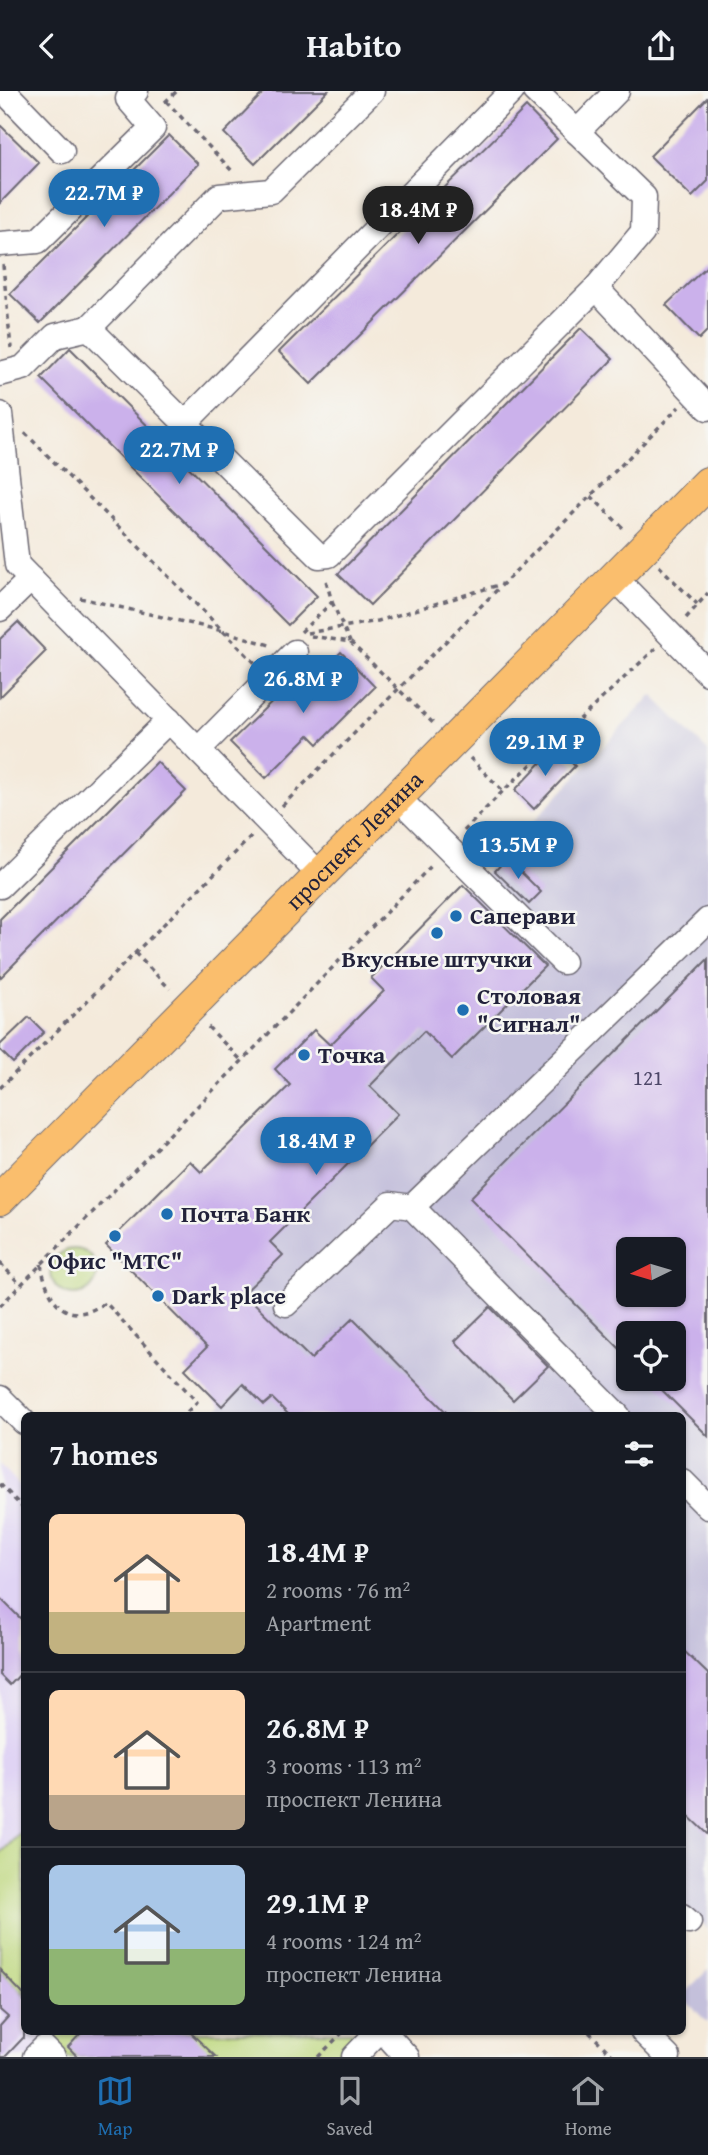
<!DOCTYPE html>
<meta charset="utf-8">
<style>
body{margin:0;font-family:"Gentium Book Plus",serif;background:#242831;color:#f1f3f6;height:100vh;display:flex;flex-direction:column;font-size:26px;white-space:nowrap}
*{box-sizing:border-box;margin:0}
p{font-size:23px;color:#9ea1a6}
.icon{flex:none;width:38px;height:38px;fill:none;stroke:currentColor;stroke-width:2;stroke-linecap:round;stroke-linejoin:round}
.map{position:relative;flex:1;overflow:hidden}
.panel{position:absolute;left:21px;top:1321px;width:665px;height:623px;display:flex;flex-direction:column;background:#171b24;border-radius:10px;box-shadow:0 2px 5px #0004}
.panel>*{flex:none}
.needle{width:46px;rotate:265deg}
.fabs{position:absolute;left:616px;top:1146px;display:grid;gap:14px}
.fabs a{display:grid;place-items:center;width:70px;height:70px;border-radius:10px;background:#171b24;box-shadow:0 2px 5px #0004;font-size:35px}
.price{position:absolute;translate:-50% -60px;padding:0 16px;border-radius:24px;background:#1f6fb2;color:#fff;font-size:23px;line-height:46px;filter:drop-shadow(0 2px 4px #0008)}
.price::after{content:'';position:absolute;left:50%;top:42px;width:21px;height:16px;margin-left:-10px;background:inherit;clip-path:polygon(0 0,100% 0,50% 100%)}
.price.active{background:#222;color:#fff}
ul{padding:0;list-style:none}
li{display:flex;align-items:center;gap:21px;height:175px;padding:0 28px}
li+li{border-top:2px solid #363941}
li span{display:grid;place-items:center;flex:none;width:196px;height:140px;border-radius:10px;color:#555}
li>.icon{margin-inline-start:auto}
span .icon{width:84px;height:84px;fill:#fffc;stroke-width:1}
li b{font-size:30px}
h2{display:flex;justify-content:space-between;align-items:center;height:84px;padding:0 28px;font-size:30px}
header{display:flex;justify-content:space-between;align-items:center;height:91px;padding:0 28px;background:#171b24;font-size:32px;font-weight:600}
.menu{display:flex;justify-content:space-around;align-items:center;height:98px;border-top:2px solid #363941;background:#171b24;font-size:19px;color:#9ea1a6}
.menu a{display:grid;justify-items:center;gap:4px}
.menu .active{color:#1f6fb2}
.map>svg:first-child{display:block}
.built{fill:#e0d4f4}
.industrial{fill:#c4c0db;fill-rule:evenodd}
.green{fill:#bdd77d;stroke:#707c5c;stroke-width:2}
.building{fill:#cbb1eb;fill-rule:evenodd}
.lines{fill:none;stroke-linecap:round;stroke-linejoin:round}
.minor-casing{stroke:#6c6873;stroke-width:27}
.major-casing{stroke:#6c6873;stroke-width:34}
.path{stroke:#6c6873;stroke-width:3.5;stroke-dasharray:5 5;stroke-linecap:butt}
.minor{stroke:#fff;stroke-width:24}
.major{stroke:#fabe6d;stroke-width:32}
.poi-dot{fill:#1f6fb2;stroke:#f6f6f2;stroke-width:2.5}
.labels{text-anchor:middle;stroke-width:5;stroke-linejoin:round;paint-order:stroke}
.number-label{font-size:21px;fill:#4c4667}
.street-label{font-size:24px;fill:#22223b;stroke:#f6f6f2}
.poi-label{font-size:24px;font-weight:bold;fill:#22223b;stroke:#f6f6f2;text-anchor:start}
</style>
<header><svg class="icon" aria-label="back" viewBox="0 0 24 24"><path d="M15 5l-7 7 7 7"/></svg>Habito<svg class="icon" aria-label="share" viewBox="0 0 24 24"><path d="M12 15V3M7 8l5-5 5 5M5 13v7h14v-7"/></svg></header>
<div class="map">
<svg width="708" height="1966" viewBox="0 0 708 1966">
<rect width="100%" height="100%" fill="#f6f6f2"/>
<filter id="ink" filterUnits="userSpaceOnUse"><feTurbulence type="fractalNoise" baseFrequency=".0143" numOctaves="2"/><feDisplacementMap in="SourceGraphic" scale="14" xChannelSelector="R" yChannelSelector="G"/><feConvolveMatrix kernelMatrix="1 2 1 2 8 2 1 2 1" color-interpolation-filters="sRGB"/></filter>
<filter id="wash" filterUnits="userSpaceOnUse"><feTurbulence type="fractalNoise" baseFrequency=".00686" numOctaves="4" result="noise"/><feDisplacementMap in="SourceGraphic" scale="28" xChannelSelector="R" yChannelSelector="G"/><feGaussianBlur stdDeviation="1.57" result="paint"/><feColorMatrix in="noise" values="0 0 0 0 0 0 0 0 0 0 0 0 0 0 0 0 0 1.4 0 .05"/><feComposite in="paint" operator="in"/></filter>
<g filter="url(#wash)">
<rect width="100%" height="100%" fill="#f4eadb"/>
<!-- built -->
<polygon class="built" points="0,1373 24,1399 24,1941 359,1941 334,1966 0,1966"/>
<!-- industrial -->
<g class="industrial">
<path d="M652 604 708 660V1838L683 1813 682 1325H213L222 1314 185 1278 206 1257 198 1248 238 1208 190 1070 202 1081 289 994 275 978 314 939 370 995 424 941 371 887 463 794 469 799ZM628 1158H674V1204H628ZM628 1242H674V1288H628Z"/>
<polygon points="708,1879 708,1932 683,1907 682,1904"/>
</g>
<!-- green -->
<g class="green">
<circle cx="74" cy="1181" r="23"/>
<polygon points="24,1738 24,1904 0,1879 0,1763"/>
<polygon points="46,1941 359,1941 334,1966 67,1966 46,1945"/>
</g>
<g id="blocks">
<!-- building -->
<g class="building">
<polygon points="265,0 328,0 255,73 224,42"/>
<polygon points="708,6 708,90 692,106 650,65"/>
<polygon points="526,16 557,48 311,293 279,261"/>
<polygon points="0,34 39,72 0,112"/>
<polygon points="169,44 198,73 40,232 10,203"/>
<polygon points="708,174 708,239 699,248 666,214"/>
<polygon points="581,237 613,268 370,514 338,483"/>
<polygon points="70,257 317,505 288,534 41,287"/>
<polygon points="18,531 46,560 0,606 0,548"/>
<polygon points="341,561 375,596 318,653 309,644 266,687 230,651 286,597 296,607"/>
<polygon points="556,656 575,675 534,718 515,699"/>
<polygon points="157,671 186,700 0,887 0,828"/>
<polygon points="507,767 541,801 529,813 495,780"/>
<polygon points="463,794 545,875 452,968 424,940 370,995 398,1023 270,1151 283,1164 244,1202 311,1268 353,1227 450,1325 290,1325 272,1307 264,1314 243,1293 222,1315 185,1278 207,1256 106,1154 190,1070 201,1081 290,994 275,978 314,939 330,954 384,900 371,887"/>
<path d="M708 868V1345L651 1288H674V1242H628V1266L470 1107ZM628 1158H674V1204H628Z"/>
<polygon points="29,926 44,941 13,972 0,959 0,954"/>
<polygon points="490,1216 548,1275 513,1309 455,1250"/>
<polygon points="0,1507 24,1531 24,1579 10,1594 0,1584"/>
<polygon points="682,1558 708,1583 708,1744 682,1719"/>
<polygon points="0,1879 24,1904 24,1946 5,1966 0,1966 0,1935 8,1926 0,1919"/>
<polygon points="82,1941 190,1941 216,1966 78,1966 68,1956"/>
</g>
</g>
</g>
<g filter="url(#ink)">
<use href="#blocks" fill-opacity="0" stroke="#6c6873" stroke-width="2"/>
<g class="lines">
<!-- minor casing -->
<g class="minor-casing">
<g id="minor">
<polyline points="4,0 62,60"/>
<polyline points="535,0 644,106 643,141 596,197"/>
<polyline points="577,41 617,0"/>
<polyline points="0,153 38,150 153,37 128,8 136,0"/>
<polyline points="89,237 219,105 271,100 372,0"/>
<polyline points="0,283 23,277 55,245 89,237 319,465 329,464 596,197 708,317"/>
<polyline points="0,323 17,474 320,784"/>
<polyline points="185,332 512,0"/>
<polyline points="614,486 708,582"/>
<polyline points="0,518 31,488"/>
<polyline points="198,659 295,561"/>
<polyline points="397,706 563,871"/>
<polyline points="0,795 169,629"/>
<polyline points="286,1213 391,1113 412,1116"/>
<polyline points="0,1307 24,1331"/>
<polyline points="618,1325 412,1116 708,829"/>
<polyline points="682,1390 708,1416"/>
<polyline points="682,1825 689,1831"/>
<polyline points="384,1941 407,1966"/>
<polyline points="643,1941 668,1966"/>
<polyline points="35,1966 44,1957 53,1966"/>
<polyline points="354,1966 378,1941"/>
</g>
</g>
<!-- major casing -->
<g class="major-casing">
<g id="major">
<path id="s1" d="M0 1108 708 392"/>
</g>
</g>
<!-- path -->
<g class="path">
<polyline points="166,10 234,82"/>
<polyline points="165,11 177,0"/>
<polyline points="3,174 11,257"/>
<polyline points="25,342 255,572"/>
<polyline points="591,405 625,439"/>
<polyline points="659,475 697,513"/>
<polyline points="80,507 223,540 273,555"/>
<polyline points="332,511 350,551"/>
<polyline points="686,527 708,502"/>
<polyline points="301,541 332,511 325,486"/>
<polyline points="307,542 378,530 502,493"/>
<polyline points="311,545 350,551 434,633"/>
<polyline points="470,667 503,700"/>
<polyline points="282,715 679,316"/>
<polyline points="464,740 503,700 656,557"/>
<polyline points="135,862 170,898"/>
<polyline points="208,936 242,970"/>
<polyline points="0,997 252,745"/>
<polyline points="0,1172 21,1194"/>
<path d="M41 1173C45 1195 56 1228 85 1221 92 1220 99 1215 106 1212L197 1311 183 1325"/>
<polyline points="0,1215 242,970 432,774"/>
<polyline points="0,1393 24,1418"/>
<polyline points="589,1941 614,1966"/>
<polyline points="318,1966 343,1941"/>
</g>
<!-- minor -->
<use href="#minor" class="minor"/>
<!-- major -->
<use href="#major" class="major"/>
</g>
</g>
<!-- markers -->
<g class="poi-dot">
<circle cx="456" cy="825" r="7"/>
<circle cx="437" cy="842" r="7"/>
<circle cx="463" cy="919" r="7"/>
<circle cx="304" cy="964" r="7"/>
<circle cx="167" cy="1123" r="7"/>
<circle cx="115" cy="1145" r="7"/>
<circle cx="158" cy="1205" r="7"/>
</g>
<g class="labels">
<!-- number labels -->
<g class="number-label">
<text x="648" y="994">121</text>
</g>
<!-- street labels -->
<g class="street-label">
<text dy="8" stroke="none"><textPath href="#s1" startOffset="504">проспект Ленина</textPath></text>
</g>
<!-- poi labels -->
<g class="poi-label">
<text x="470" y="833">Саперави</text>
<text x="437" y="876" text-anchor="middle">Вкусные штучки</text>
<text x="477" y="913">Столовая<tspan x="477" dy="28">"Сигнал"</tspan></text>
<text x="318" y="972">Точка</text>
<text x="181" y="1131">Почта Банк</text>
<text x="115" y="1178" text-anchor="middle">Офис "МТС"</text>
<text x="172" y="1213">Dark place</text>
</g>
</g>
</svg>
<div class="fabs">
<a><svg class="needle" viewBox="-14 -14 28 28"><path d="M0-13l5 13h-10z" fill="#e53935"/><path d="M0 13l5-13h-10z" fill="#9ea1a6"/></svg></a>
<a><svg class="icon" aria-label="locate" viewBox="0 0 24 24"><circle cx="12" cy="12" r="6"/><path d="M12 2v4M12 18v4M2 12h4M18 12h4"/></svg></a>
</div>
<b class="price" style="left:104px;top:138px">22.7M ₽</b>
<b class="price active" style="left:418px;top:155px">18.4M ₽</b>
<b class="price" style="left:179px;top:395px">22.7M ₽</b>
<b class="price" style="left:303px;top:624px">26.8M ₽</b>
<b class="price" style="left:545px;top:687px">29.1M ₽</b>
<b class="price" style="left:518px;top:790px">13.5M ₽</b>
<b class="price" style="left:316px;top:1086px">18.4M ₽</b>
<section class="panel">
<h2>7 homes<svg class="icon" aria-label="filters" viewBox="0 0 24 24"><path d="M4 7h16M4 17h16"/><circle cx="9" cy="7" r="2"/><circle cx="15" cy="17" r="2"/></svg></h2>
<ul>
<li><span style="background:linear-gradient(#ffd9b3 70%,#c2b280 0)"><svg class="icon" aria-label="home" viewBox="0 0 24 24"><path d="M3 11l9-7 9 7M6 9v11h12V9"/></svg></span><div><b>18.4M ₽</b><p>2 rooms · 76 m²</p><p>Apartment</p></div></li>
<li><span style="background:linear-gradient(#ffd9b3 75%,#b9a48a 0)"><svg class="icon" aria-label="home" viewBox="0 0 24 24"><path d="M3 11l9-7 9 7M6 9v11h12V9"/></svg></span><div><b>26.8M ₽</b><p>3 rooms · 113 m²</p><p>проспект Ленина</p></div></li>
<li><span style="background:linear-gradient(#a9c7e8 60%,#8fb573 0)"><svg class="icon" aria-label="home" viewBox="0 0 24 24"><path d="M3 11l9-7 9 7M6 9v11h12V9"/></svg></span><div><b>29.1M ₽</b><p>4 rooms · 124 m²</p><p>проспект Ленина</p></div></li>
</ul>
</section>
</div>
<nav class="menu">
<a class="active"><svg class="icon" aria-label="map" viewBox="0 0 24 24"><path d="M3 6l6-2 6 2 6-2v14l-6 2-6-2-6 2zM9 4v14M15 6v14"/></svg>Map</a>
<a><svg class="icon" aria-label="saved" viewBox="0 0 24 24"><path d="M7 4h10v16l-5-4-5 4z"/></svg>Saved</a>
<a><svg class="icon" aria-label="home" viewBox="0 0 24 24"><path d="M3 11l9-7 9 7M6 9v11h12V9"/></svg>Home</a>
</nav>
